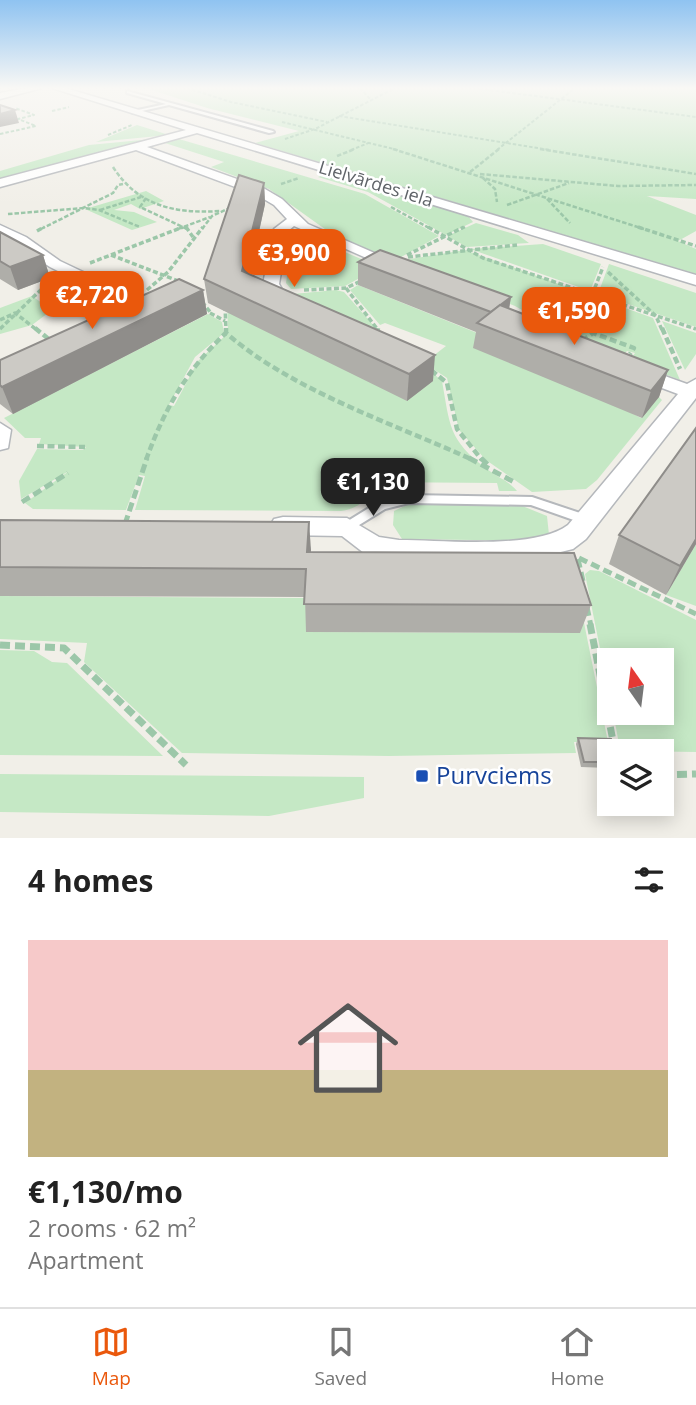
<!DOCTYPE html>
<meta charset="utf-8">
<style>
body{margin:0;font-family:"Open Sans",sans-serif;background:#f6f6f6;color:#222;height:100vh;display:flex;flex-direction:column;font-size:26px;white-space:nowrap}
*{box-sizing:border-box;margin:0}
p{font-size:23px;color:#767676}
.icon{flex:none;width:38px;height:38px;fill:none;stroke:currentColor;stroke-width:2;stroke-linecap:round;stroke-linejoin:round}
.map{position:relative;height:838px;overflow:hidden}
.sheet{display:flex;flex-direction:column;background:#fff;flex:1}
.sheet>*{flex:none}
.needle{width:46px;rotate:346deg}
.controls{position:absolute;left:597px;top:648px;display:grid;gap:14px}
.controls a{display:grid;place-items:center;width:77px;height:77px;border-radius:0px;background:#fff;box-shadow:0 4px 18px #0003;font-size:35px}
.price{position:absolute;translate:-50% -60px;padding:0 16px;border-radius:14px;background:#ea580c;color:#fff;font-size:23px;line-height:46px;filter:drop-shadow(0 2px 4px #0008)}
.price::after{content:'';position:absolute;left:50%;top:42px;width:21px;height:16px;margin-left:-10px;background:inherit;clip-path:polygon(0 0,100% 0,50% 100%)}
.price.selected{background:#222;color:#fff}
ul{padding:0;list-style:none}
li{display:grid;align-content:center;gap:14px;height:371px;padding:0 28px}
li span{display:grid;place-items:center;height:217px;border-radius:0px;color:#555}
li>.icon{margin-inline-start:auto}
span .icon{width:126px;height:126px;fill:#fffc;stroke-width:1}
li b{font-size:30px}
h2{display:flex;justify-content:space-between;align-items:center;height:84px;padding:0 28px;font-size:30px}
.tab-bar{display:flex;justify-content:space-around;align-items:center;height:98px;border-top:2px solid #e0e0e0;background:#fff;font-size:19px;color:#767676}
.tab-bar a{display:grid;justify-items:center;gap:4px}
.tab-bar .selected{color:#ea580c}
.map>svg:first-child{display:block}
.green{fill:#c5e8c5}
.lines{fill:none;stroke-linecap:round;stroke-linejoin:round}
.lane-casing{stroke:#b5b8bc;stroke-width:4}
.street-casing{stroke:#b5b8bc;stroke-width:3}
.path-far5{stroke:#9cc7a9;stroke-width:2;stroke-dasharray:3.5 2;stroke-linecap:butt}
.path-far4{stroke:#9cc7a9;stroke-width:2.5;stroke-dasharray:4.5 2;stroke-linecap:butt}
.path-far3{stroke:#9cc7a9;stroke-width:3.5;stroke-dasharray:5 2.5;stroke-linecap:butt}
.path-far2{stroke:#9cc7a9;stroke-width:4.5;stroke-dasharray:7 3.5;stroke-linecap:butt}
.path-far1{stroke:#9cc7a9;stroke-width:5;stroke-dasharray:9 4.5;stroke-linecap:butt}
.path{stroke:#9cc7a9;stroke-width:7;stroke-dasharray:10 5;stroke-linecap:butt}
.lane{fill:#fff;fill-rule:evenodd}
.street{fill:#fff;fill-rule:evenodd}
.wall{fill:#afaea9}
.shaded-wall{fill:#8f8d8a}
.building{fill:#cccac5;stroke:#8f8d8a;stroke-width:2}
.transit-dot{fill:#1a4fb4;stroke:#fff;stroke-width:2.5}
.labels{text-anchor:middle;stroke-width:5;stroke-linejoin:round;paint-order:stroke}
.far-street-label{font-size:18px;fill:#5f6368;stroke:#fff}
.near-transit-label{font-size:24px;fill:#164399;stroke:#fff;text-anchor:start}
</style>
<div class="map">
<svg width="696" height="838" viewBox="0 0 696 838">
<rect width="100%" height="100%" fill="#f1efe8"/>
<!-- green -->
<g class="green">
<polygon points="146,88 696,88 696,199 647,196 696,215 696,231 678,241 696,249 696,274 255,143 299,131 207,108"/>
<polygon points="137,125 169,135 96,142"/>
<polygon points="152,139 0,181 0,171 89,145"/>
<polygon points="179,139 365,194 439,236 394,261 336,237 269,189 211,167 224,162 165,143"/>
<polygon points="329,173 468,216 473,222 446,235 368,192 318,177"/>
<polygon points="146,191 164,201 140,209 131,204 114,210 134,212 157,222 132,230 85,209"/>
<polygon points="476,223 518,235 529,243 467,247 447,236"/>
<polygon points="293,233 300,233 380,267 345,286 291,289 286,283"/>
<polygon points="543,244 601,264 590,291 470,249"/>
<polygon points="465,250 653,318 680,380 630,360 635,353 627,351 622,357 584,342 588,338 584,336 576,341 515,306 398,261"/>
<polygon points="609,264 696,293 696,327 598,294"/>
<polygon points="358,285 487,337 641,418 659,397 662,400 597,480 586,489 532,492 486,460 459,430 447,378 424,363 446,346 385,323 380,325 350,290"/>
<polygon points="336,290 344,292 375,327 374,330 293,294"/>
<path d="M227 294 434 374 442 381C450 425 448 440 487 469 498 478 508 480 517 491H499L497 483 369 482C367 501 360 508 341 511L135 510 145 476 139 475 126 510 33 509 25 503 69 471 21 499 19 481 37 449 83 450 86 447 39 444 41 438H25L4 418 208 314 222 322 224 333 195 357 169 405 174 406 198 361 228 333Z"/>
<polygon points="32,296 52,310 32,325 0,334 0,308"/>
<polygon points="662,321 696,333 696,354 685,370"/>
<polygon points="411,503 515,503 547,516 549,535 535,541 402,539 393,525 394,511"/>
<polygon points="696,544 696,606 666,595"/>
<polygon points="572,563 608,742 574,742 576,753 389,756 182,753 84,662 87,643 0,639 0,596 308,598 307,632 580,633"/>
<polygon points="590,570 599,571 696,620 696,752 627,751 619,744 613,712 662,712 662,660 609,660 609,693 585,574"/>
<polygon points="0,650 34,651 52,662 67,663 163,756 0,755"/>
<polygon points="0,774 364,777 364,798 269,816 0,812"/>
</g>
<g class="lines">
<!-- lane casing -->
<g class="lane-casing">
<g id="lane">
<polygon points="127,91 273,131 274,132 269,133 169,105 133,113 133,111 166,104 127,93"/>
<polygon points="409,495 532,497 589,516 591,519 589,522 585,524 531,505 409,503 385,509 351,530 347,532 343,530 341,527 343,524 377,503"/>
</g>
</g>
<!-- street casing -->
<g class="street-casing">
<g id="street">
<polygon points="26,88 42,88 0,99 0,93"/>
<path d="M52 88H65L696 275V285L197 133 147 147 265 189 282 199 308 224 402 265 399 268H389L294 226 288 231 279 284 283 291 299 301 291 306C277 302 270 296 263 284L274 229 287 219 274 205 257 195 136 150 0 187V179L186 130Z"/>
<polygon points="0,225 26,237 60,261 140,299 145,309 128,323 116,323 113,319 127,306 50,267 0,234"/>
<path d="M637 366 687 384 696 379V398L586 539 573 549 528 560H399L364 553 342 536 283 535 274 533 270 526 274 519 283 517 347 518 379 537 399 540C442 540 535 550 568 525L678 394 630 376 627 372 630 368Z"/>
<polygon points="0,423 11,430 8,448 0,450"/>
</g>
</g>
<!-- path-far5 -->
<g class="path-far5">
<polyline points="187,88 231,102 327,122"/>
<polyline points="360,88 371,100"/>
<polyline points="474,88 696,117"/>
<polyline points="52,111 69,107"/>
<polyline points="339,116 550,150"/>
<polyline points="282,122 398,150"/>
<polyline points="0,134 36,126 18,119 34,115 15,108"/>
<polyline points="108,135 132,125"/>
<polyline points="285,139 315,129 395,88"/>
<polyline points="351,150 371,142"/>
<polyline points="497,150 575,88"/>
</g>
<!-- path-far4 -->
<g class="path-far4">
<polyline points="393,149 644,229"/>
<polyline points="540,149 696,174"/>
<polyline points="337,156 355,149"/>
<path d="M113 167C138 206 175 214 220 211"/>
<polyline points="470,172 499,149"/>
<polyline points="480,174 618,186 696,185"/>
<polyline points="483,178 495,189 497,202"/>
<polyline points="281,184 299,178"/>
<polyline points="146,198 140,207 187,229"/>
<polyline points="547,199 570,223"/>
<polyline points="507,205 569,183"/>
<polyline points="391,207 431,229"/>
<polyline points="100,210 141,197"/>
<polyline points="8,214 84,208 99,210 140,227"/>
<polyline points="41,229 113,193 118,185 123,184"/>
<polyline points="178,229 210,217"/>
<polyline points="202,229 212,216 232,207"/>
<polyline points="461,229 465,227"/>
</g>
<!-- path-far3 -->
<g class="path-far3">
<polyline points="186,227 193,237"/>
<polyline points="428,227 483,258 696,329"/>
<polyline points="638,227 696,246"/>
<polyline points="37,231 44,227"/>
<polyline points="111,255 181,282"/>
<polyline points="407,255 464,227"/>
<polyline points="408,257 517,245"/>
<polyline points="90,263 183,227"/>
<polyline points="608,272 656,316 662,330"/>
<polyline points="346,288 378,330"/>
<polyline points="147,290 168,272 203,227"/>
<polyline points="304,290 346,288 363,280"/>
<polyline points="592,295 603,267"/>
<polyline points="202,302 211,313"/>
<polyline points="225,306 226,330"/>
<polyline points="210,313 225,321"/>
<polyline points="0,320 15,313 37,330"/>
<polyline points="0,329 50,281"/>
</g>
<!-- path-far2 -->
<g class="path-far2">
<polyline points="35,328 51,341"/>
<path d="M226 328V333C293 391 392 423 473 460"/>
<polyline points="662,328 680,369"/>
<polyline points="377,335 378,328"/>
<polyline points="582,341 593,333 634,348 630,354"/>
<polyline points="431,370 447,383 457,429 482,460"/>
<polyline points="37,446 85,447"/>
<path d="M146 460C164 410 187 369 226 333"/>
</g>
<!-- path-far1 -->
<g class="path-far1">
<polyline points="469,458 516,483"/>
<polyline points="481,458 488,465"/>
<polyline points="22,502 68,473"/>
<polyline points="125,524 147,458"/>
<polyline points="579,558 696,614"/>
<polyline points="578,559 583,581"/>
<polyline points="587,607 591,626"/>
</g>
<!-- path -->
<g class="path">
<polyline points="590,624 615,751"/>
<polyline points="0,645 64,648 186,765"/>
<polyline points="662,775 696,774"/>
</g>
<!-- lane -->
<use href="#lane" class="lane"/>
<!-- street -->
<use href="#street" class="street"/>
</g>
<!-- wall -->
<g class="wall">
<polygon points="264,183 265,204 250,274 433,381 407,401 208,303 204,279"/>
<polygon points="0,232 43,255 50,278 18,290 0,279"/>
<polygon points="358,262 511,297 509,308 668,370 659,397 642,418 473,348 476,332 358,285"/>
<polygon points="203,290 207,314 13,414 0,404 0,360"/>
<polygon points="0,520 310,552 591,605 580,633 306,632 305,597 0,596"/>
<polygon points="619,535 696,544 666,595 609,564"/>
<polygon points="578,738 609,751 609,768 581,767 576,744"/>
</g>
<!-- shaded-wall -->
<g class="shaded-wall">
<polygon points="15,110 19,123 0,127 0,114"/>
<polygon points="264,183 265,204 245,294 242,271"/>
<polygon points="43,255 50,278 18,290 10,267"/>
<polygon points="203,290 207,314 13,414 2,387"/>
<polygon points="511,297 507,321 491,312"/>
<polygon points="435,355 433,381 407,401 409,374"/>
<polygon points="668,370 659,397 642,418 651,391"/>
<polygon points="309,522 311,550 309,580 307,552"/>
<polygon points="696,539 696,544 666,595 680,566"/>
</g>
<!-- building -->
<g class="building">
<polygon points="0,105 15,110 0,114"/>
<polygon points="239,175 264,183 242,271 435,355 409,374 204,279"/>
<polygon points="0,232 43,255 10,267 0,261"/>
<polygon points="380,250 511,297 491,312 358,262"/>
<polygon points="179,279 203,290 2,387 0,385 0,360"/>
<polygon points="500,305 668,370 651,391 477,323"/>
<polygon points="696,428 696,539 680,566 619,535"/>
<polygon points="0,520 309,522 307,552 574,553 591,605 304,604 306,569 0,567"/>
<polygon points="578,738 611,739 614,751 609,751 609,762 584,762"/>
</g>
<!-- sky -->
<linearGradient id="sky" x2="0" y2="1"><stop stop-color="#8fc3f1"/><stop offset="0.43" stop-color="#f9f8f5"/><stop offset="1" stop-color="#f9f8f5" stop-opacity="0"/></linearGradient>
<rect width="696" height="205" fill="url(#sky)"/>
<!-- markers -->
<rect class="transit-dot" x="415" y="769" width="14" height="14" rx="3.5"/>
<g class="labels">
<!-- far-street labels -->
<g class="far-street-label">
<text transform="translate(376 184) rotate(17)" y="6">Lielvārdes iela</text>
</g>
<!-- near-transit labels -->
<g class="near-transit-label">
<text x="436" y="784">Purvciems</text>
</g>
</g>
</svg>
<div class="controls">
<a><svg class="needle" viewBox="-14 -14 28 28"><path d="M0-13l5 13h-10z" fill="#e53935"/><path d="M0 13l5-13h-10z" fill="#767676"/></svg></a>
<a><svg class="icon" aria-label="layers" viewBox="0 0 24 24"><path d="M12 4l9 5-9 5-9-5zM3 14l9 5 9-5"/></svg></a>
</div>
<b class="price" style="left:294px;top:289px">€3,900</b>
<b class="price" style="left:92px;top:331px">€2,720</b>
<b class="price" style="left:574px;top:347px">€1,590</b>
<b class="price selected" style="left:373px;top:518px">€1,130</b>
</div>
<section class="sheet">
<h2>4 homes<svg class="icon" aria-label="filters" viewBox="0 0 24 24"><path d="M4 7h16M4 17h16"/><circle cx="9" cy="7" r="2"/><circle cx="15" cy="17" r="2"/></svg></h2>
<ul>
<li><span style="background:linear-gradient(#f6c9c9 60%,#c2b280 0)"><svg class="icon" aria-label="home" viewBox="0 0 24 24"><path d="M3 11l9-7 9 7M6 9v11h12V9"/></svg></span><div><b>€1,130/mo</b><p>2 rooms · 62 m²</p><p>Apartment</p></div></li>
</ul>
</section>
<nav class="tab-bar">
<a class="selected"><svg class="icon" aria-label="map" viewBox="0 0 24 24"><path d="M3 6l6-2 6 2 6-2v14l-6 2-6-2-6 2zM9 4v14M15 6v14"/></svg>Map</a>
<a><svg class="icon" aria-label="saved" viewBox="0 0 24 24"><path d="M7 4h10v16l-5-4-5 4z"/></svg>Saved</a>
<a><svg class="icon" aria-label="home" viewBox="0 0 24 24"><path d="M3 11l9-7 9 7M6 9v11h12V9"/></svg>Home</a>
</nav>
